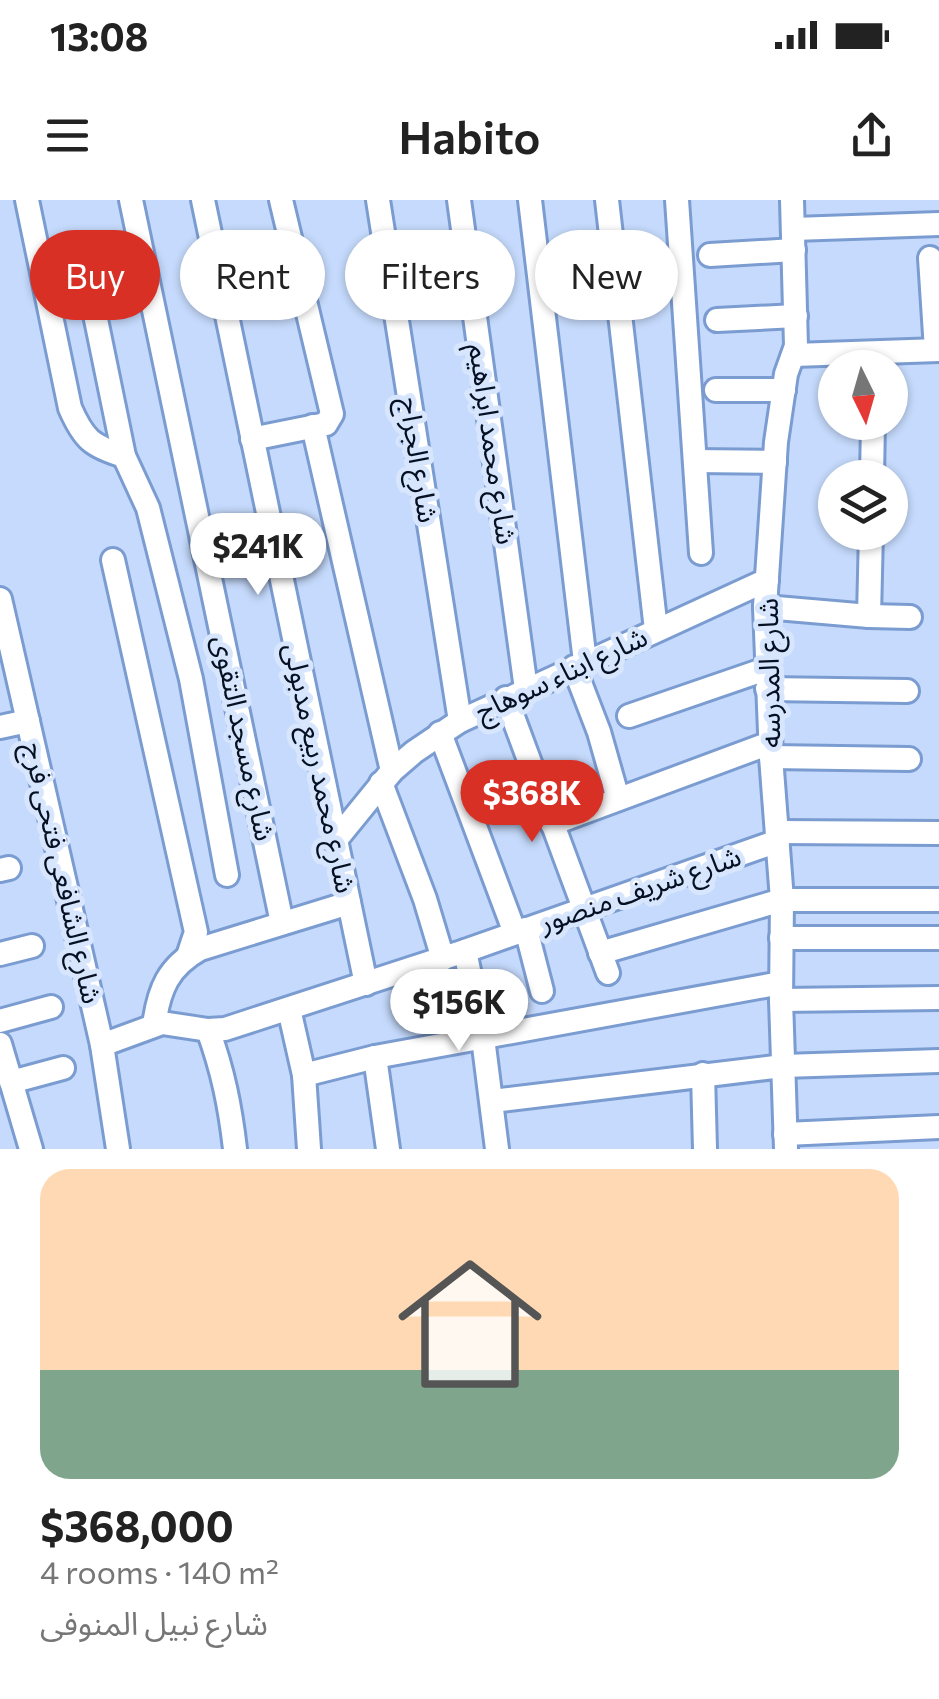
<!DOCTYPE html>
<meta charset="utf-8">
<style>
body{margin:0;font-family:Commissioner,"Noto Sans Arabic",sans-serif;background:#f2f2f2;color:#222;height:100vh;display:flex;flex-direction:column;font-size:38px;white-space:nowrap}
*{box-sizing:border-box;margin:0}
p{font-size:32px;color:#767676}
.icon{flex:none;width:55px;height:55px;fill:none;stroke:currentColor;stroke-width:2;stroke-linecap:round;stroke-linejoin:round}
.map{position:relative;height:949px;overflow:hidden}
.details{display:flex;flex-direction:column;background:#fff;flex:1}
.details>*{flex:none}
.hud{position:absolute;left:30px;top:30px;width:880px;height:90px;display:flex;gap:20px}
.needle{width:65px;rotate:175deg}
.fabs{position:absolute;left:818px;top:150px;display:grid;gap:20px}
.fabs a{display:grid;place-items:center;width:90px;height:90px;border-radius:50%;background:#fff;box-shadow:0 2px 8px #0004;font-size:50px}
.price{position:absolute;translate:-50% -85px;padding:0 22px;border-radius:35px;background:#fff;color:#222;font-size:32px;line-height:65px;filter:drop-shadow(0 2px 5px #0008)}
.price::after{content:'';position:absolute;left:50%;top:60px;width:30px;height:22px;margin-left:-15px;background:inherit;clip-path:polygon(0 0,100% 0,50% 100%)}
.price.active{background:#d93025;color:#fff}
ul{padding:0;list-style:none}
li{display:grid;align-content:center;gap:20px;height:530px;padding:0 40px}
li span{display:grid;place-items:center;height:310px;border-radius:30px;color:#555}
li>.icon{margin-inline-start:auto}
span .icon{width:180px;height:180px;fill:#fffc;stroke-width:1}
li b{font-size:42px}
.chip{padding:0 35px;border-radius:45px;background:#fff;box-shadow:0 2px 8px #0004;font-size:35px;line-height:90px}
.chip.active{background:#d93025;color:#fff}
.status{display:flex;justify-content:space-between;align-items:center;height:70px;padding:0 50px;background:#fff;direction:ltr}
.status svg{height:28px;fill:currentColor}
header{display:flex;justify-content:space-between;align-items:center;height:130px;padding:0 40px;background:#fff;font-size:45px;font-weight:600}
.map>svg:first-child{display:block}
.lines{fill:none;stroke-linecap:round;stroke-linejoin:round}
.minor-casing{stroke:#7b9cd1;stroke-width:28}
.minor{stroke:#fff;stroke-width:22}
.labels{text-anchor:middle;stroke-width:10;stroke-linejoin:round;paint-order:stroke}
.street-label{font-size:28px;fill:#051023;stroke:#d8e6fd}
</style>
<div class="status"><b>13:08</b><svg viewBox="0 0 49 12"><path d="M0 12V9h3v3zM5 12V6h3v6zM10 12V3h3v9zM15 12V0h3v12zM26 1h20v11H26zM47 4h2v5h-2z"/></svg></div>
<header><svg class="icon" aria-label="menu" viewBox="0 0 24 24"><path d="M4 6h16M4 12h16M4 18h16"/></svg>Habito<svg class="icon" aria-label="share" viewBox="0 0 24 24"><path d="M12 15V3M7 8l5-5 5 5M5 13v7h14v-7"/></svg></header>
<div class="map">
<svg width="939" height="949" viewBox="0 0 939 949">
<rect width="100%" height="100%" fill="#c5dafc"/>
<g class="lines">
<!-- minor casing -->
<g class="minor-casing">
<g id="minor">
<path d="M27 0 70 208C84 240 92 246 124 256"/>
<polyline points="131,0 282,723"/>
<polyline points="203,0 366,784"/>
<polyline points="378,0 460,521"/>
<polyline points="459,0 526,489"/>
<polyline points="530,0 585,462"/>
<polyline points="607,0 656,430"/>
<polyline points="677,0 701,353"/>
<polyline points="794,29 939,24"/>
<polyline points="710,55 794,50"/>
<polyline points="83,56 124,256 148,308 191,479 227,675"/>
<polyline points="930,58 936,150"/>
<polyline points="717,120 796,116"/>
<polyline points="794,155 939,150"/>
<polyline points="716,190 784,190"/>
<polyline points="313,226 392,571"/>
<polyline points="252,239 326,224 332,214 281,0"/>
<polyline points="695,261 775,262"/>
<polyline points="872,278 873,222"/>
<polyline points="113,360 196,732 188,756"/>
<polyline points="0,399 102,845 118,949"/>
<polyline points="765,407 869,416 910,417"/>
<polyline points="869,416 871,332"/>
<polyline points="574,467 599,532 618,599"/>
<polyline points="767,489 907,491"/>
<polyline points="506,498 608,773"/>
<polyline points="629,516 766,469"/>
<polyline points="0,527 28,521"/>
<polyline points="440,533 515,733"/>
<polyline points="771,557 909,559"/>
<polyline points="381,583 425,699 443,759"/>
<polyline points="552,624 770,543"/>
<polyline points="777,632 939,633"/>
<polyline points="335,641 392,571 414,552 460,521 767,380"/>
<polyline points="0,670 9,668"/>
<polyline points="526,729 542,791"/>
<polyline points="781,738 939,738"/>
<polyline points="465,751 483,838 497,949"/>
<polyline points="600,753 782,700 939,700"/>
<polyline points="0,754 32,746"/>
<polyline points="781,800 939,798"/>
<polyline points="289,809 304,875 309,949"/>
<polyline points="0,821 51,807"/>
<path d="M154 825C159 789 168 767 200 749L349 703"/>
<path d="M208 830C223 871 230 906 235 949"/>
<polyline points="0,844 31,949"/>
<polyline points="102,845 162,823 208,830 225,829 465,751 778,641"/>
<polyline points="375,857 388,949"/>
<polyline points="703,874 705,949"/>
<polyline points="304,875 375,857 781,783"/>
<polyline points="11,882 63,868"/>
<polyline points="492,901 783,866 939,861"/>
<polyline points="785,934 939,927"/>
<polyline points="786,949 781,800 782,700 771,557 765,407 776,242 786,174 796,146 792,0"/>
</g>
</g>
<!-- minor -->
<use href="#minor" class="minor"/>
</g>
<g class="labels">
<!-- street labels -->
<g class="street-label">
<text transform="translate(493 244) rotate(82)" y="10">شارع محمد ابراهيم</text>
<text transform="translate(419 260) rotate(81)" y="10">شارع الجراج</text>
<text transform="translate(769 473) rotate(-91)" y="10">شارع المدرسه</text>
<text transform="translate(561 474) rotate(-25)" y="10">شارع ابناء سوهاج</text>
<text transform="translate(244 538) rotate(78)" y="10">شارع مسجد التقوى</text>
<text transform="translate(320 568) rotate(78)" y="10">شارع محمد ربيع مدبولى</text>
<text transform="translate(63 673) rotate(77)" y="10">شارع الشافعى فتحى فرج</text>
<text transform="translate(640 689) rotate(-19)" y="10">شارع شريف منصور</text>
</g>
</g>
</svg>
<div class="fabs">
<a><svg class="needle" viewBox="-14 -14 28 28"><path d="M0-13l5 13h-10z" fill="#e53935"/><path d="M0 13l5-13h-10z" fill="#767676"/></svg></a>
<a><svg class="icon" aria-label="layers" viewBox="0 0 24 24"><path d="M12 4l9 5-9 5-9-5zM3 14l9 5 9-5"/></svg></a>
</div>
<b class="price" style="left:258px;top:398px">$241K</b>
<b class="price active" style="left:532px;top:645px">$368K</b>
<b class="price" style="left:459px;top:854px">$156K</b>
<div class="hud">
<a class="chip active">Buy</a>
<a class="chip">Rent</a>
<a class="chip">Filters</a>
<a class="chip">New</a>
</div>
</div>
<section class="details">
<ul>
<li><span style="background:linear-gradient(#ffd9b3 65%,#7fa58c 0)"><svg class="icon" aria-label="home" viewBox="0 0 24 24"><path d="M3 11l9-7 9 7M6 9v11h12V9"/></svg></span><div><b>$368,000</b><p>4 rooms · 140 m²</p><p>شارع نبيل المنوفى</p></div></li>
</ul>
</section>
